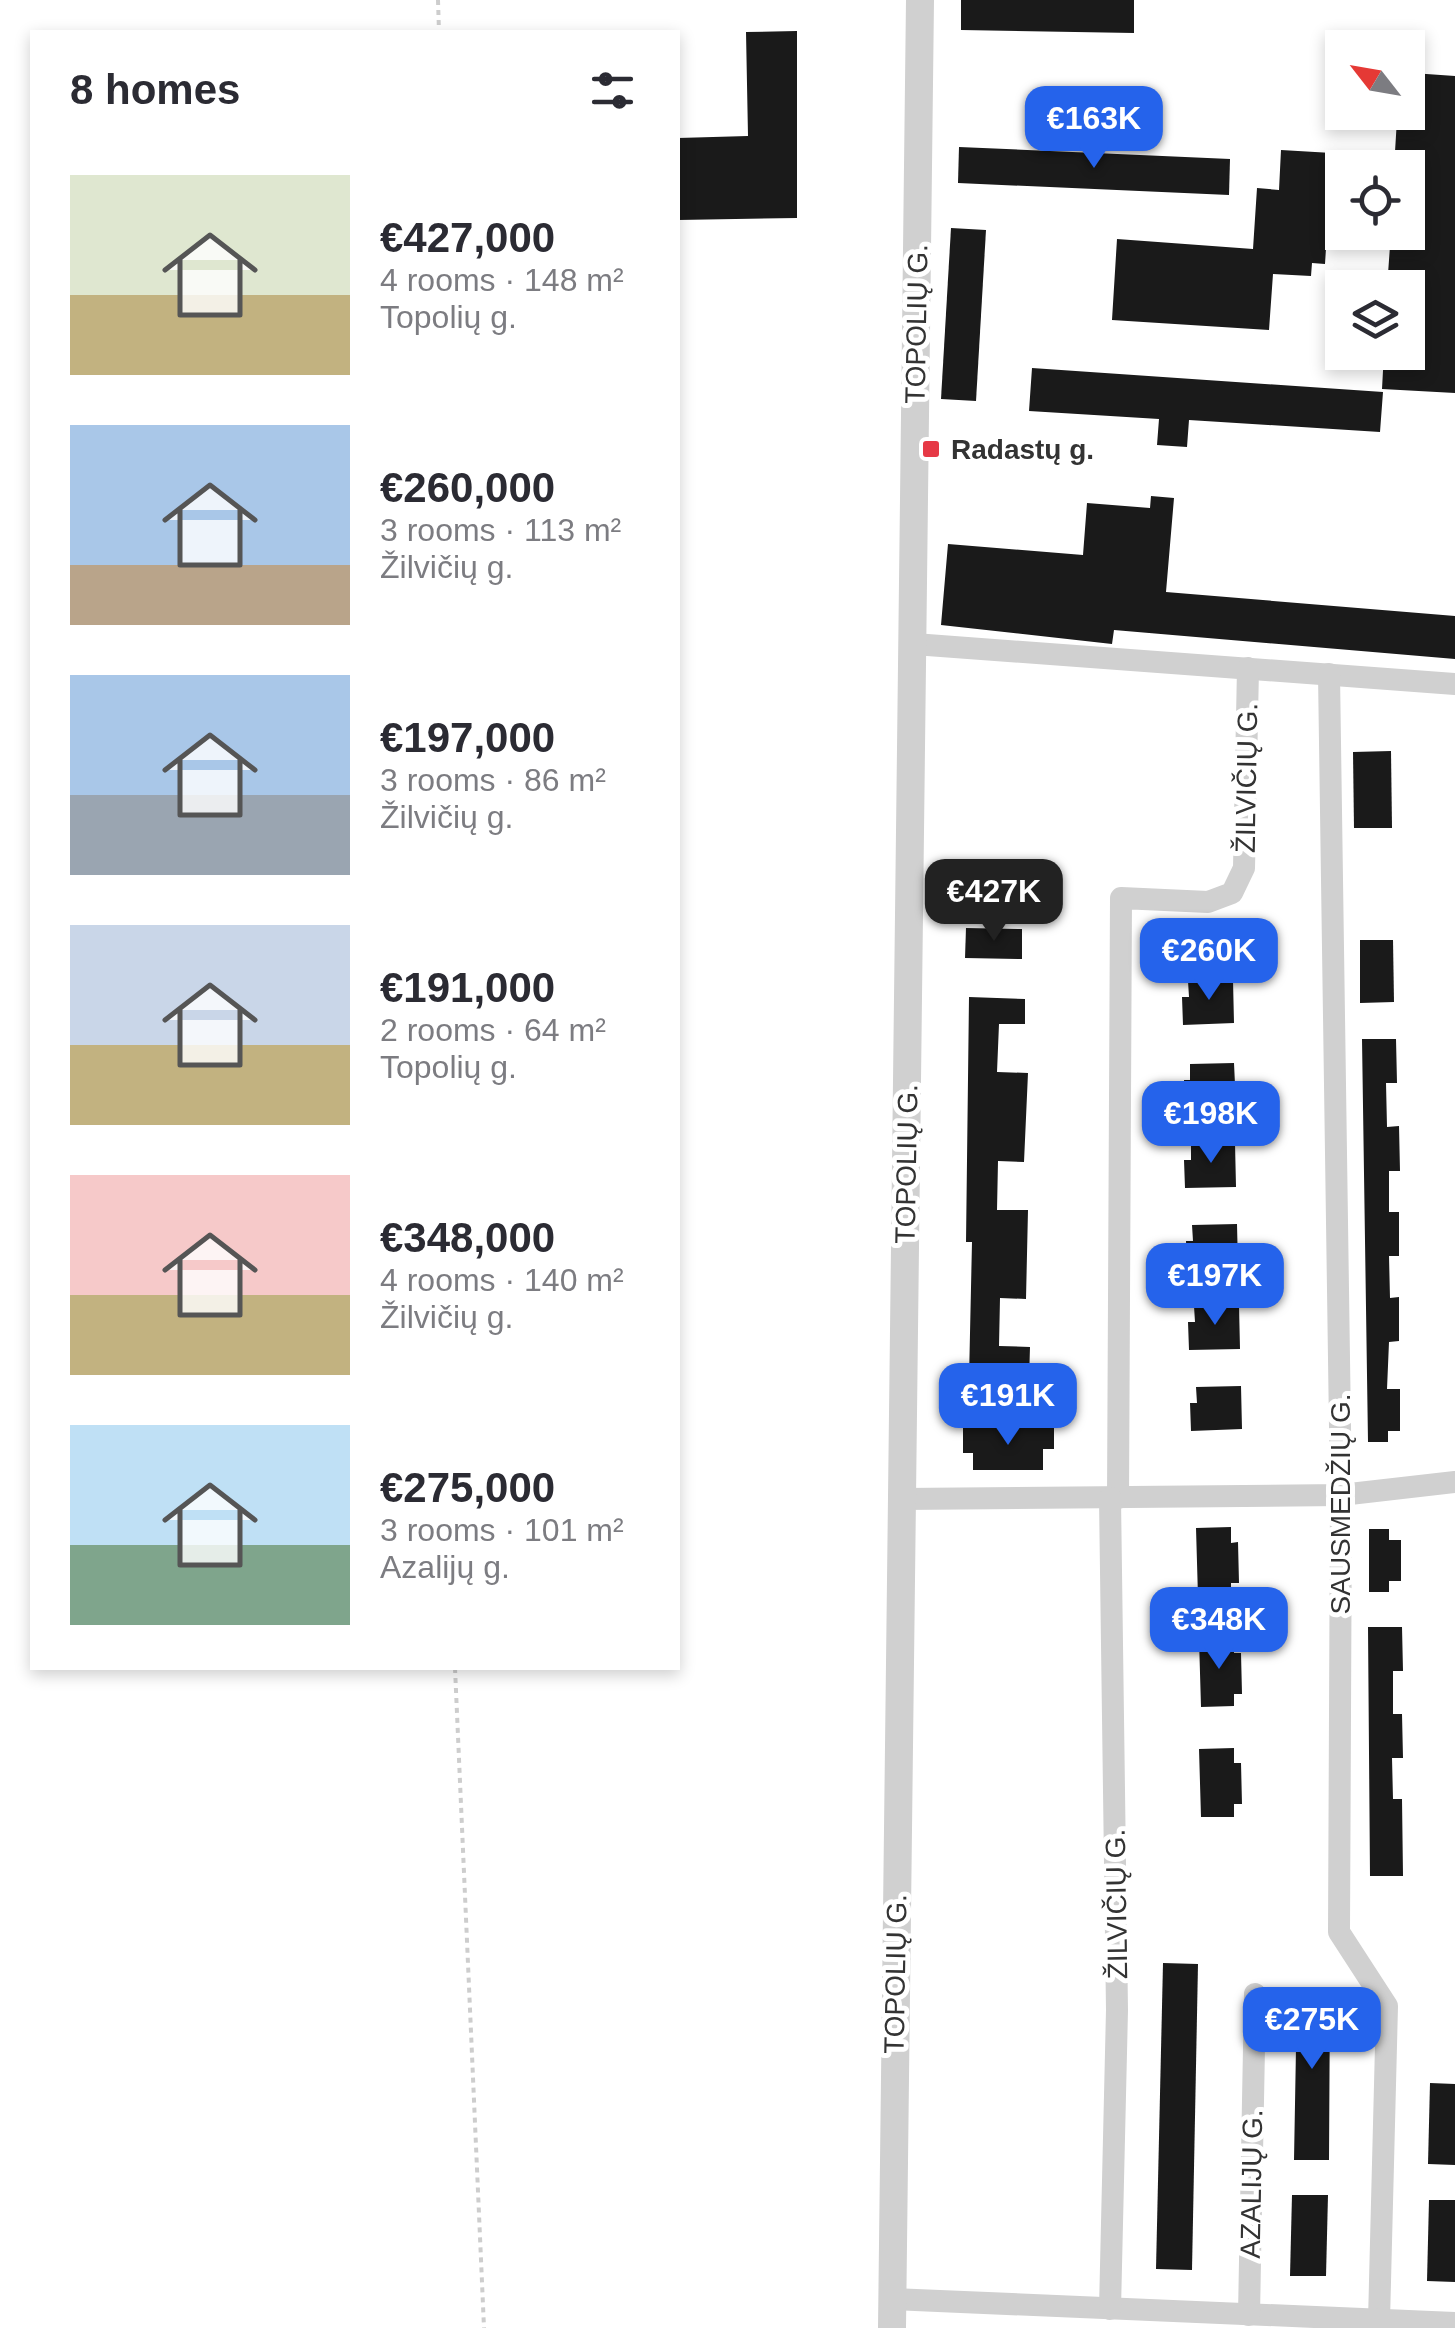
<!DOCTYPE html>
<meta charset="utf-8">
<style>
body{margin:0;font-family:Helvetica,sans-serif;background:#f7f7f7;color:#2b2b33;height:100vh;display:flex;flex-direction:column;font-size:38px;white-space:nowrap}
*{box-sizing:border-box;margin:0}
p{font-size:32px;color:#7c7c81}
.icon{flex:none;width:55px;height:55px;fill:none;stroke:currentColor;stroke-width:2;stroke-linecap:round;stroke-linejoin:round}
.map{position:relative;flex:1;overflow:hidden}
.drawer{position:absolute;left:30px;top:30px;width:650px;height:1640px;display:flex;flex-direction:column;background:#fff;border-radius:0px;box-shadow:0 5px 15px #0003}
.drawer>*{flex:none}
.needle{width:65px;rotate:301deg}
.fabs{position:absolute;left:1325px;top:30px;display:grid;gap:20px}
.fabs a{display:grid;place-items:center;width:100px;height:100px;border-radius:0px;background:#fff;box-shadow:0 5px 15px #0003;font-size:50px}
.price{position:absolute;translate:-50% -85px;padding:0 22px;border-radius:20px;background:#2563eb;color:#fff;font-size:32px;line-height:65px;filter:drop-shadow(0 2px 5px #0008)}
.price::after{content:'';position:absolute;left:50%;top:60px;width:30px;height:22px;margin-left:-15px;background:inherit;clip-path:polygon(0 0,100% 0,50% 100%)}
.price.current{background:#222;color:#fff}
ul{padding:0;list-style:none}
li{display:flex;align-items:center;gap:30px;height:250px;padding:0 40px}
li span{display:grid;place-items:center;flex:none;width:280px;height:200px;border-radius:0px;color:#555}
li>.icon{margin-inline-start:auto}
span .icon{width:120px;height:120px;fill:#fffc;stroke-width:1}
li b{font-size:42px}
h2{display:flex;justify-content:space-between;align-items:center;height:120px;padding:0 40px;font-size:42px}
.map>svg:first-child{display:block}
.building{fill:#1a1a1a}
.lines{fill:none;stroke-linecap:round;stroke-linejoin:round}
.path{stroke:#cdcdcd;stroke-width:4;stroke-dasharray:5 5;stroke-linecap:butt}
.minor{stroke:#d0d0d0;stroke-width:22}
.tertiary{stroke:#d0d0d0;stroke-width:28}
.poi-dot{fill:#e63946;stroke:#fff;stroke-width:4}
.labels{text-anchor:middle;stroke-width:10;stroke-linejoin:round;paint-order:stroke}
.street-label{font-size:28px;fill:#333;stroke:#fff}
.poi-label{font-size:28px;font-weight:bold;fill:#333;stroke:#fff;text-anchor:start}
</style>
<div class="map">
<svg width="1455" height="2328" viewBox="0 0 1455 2328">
<rect width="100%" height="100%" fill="#fff"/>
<!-- building -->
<g class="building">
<polygon points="961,0 1134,0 1134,33 961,30"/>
<polygon points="797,31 797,218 678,220 678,138 748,136 746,32"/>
<polygon points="1412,73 1455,76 1455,393 1382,389 1384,352 1408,352 1408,288 1387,288 1391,232 1408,232 1408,168 1394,168 1397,119 1410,119"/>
<polygon points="959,147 1230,159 1229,195 958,183"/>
<polygon points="1281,150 1332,153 1325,264 1312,263 1311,276 1273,274 1269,330 1112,320 1117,239 1253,249 1257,188 1279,190"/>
<polygon points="951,228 986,230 976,401 941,399"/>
<polygon points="1032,368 1383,392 1380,432 1189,420 1187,447 1157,445 1159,419 1029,411"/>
<polygon points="1151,496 1174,498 1166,592 1455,616 1455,659 1114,630 1112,644 941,625 948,544 1083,555 1087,503 1150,508"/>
<polygon points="1391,751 1392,828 1354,828 1353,752"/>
<polygon points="966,928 1022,929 1022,959 965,958"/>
<polygon points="1360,940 1393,940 1394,1002 1360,1003"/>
<polygon points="1233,980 1234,1023 1183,1025 1182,997 1189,997 1188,981"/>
<polygon points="969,997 1025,999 1025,1024 999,1024 997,1072 1028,1073 1024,1162 998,1161 997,1210 1028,1210 1026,1299 1000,1298 999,1346 1030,1347 1029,1380 969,1379 972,1242 966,1242"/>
<polygon points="1362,1039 1396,1039 1397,1083 1386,1083 1387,1127 1399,1126 1400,1171 1389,1171 1389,1212 1399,1212 1399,1256 1389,1256 1390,1298 1399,1297 1399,1341 1389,1342 1387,1389 1400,1389 1400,1431 1388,1431 1388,1442 1368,1442"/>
<polygon points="1234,1063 1236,1106 1185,1108 1184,1080 1190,1080 1190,1064"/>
<polygon points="1235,1143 1236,1187 1185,1188 1184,1160 1191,1160 1191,1144"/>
<polygon points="1237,1224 1238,1267 1187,1269 1186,1241 1193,1241 1192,1225"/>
<polygon points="1239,1305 1240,1349 1189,1350 1188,1322 1195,1322 1194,1306"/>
<polygon points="1241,1386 1242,1429 1191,1431 1190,1403 1197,1403 1196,1387"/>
<polygon points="963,1428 1054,1428 1054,1449 1043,1449 1043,1470 973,1470 973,1453 963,1453"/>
<polygon points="1231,1527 1231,1543 1238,1542 1239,1583 1231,1583 1231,1596 1198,1597 1196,1528"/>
<polygon points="1369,1529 1389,1529 1389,1540 1401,1540 1401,1581 1389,1581 1389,1592 1369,1592"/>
<polygon points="1368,1627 1402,1627 1403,1671 1393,1671 1393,1714 1402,1714 1403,1758 1392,1758 1393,1799 1402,1799 1403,1876 1370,1876"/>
<polygon points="1234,1638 1234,1653 1241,1653 1242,1694 1234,1694 1234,1706 1201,1707 1199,1639"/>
<polygon points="1234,1748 1234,1763 1241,1763 1242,1804 1234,1804 1234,1817 1201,1817 1199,1749"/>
<polygon points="1163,1963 1198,1964 1192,2270 1156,2269"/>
<polygon points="1292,1987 1330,1988 1329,2160 1294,2160 1296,2048 1291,2048"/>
<polygon points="1430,2083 1455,2084 1455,2165 1428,2164"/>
<polygon points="1292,2195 1328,2195 1326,2276 1290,2276"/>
<polygon points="1429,2200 1455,2200 1455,2282 1427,2281"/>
</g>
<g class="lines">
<!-- path -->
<g class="path">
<polyline points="438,0 439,32"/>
<polyline points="455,1668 484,2328"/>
</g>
<!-- minor -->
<g class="minor">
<polyline points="914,644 1455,684"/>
<polyline points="1329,674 1341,1495 1339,1932 1387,2006 1379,2321"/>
<polyline points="1118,1498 1121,898 1208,902 1232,893 1244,868 1248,668"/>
<polyline points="902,1499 1341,1495 1455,1482"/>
<polyline points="892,2299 1455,2323"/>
<polyline points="1110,2309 1117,2010 1110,1498"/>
<polyline points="1249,2315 1255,1994"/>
</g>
<!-- tertiary -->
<polyline class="tertiary" points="892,2328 920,0"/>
</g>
<!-- markers -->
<rect class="poi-dot" x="921" y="439" width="20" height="20" rx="5"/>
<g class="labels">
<!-- street labels -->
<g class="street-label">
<text transform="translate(916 324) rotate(-89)" y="10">TOPOLIŲ G.</text>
<text transform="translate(1246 778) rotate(-89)" y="10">ŽILVIČIŲ G.</text>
<text transform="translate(906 1164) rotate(-89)" y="10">TOPOLIŲ G.</text>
<text transform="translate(1340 1504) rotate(-90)" y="10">SAUSMEDŽIŲ G.</text>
<text transform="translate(1116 1904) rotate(-91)" y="10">ŽILVIČIŲ G.</text>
<text transform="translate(895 1974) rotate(-89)" y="10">TOPOLIŲ G.</text>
<text transform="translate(1251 2184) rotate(-89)" y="10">AZALIJŲ G.</text>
</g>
<!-- poi labels -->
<g class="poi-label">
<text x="951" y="459">Radastų g.</text>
</g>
</g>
</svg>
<div class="fabs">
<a><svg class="needle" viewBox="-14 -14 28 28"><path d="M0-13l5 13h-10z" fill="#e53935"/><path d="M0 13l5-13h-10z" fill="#7c7c81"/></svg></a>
<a><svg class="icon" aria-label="locate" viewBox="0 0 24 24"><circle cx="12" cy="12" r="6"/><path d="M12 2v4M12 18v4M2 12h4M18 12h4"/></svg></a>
<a><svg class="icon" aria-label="layers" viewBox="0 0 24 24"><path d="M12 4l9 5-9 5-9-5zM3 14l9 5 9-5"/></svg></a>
</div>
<b class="price" style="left:1094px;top:171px">€163K</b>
<b class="price current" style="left:994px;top:944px">€427K</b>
<b class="price" style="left:1209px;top:1003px">€260K</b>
<b class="price" style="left:1211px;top:1166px">€198K</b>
<b class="price" style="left:1215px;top:1328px">€197K</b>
<b class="price" style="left:1008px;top:1448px">€191K</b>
<b class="price" style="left:1219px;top:1672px">€348K</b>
<b class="price" style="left:1312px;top:2072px">€275K</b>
<section class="drawer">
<h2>8 homes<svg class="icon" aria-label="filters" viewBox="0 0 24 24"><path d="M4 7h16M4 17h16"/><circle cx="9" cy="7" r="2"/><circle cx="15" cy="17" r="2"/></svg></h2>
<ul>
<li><span style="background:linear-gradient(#dfe7d0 60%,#c2b280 0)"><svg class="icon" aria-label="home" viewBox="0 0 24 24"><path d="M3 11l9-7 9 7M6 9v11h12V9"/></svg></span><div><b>€427,000</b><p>4 rooms · 148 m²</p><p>Topolių g.</p></div></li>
<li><span style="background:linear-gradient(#a9c7e8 70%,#b9a48a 0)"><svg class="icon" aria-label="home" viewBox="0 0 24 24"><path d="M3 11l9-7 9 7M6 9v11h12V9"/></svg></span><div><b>€260,000</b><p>3 rooms · 113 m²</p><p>Žilvičių g.</p></div></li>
<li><span style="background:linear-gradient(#a9c7e8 60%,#9aa5b1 0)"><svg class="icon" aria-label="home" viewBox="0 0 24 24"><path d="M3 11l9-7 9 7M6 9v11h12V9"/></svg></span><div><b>€197,000</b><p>3 rooms · 86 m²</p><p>Žilvičių g.</p></div></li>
<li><span style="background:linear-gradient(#c9d6e8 60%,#c2b280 0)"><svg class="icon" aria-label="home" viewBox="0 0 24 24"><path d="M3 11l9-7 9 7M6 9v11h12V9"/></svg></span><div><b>€191,000</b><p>2 rooms · 64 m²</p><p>Topolių g.</p></div></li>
<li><span style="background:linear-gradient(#f6c9c9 60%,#c2b280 0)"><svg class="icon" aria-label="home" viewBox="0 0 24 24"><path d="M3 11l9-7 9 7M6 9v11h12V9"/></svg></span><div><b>€348,000</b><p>4 rooms · 140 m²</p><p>Žilvičių g.</p></div></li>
<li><span style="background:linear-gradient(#bfe0f5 60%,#7fa58c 0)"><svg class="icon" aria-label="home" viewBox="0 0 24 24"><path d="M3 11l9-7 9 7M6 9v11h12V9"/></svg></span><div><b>€275,000</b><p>3 rooms · 101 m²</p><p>Azalijų g.</p></div></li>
</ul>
</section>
</div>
